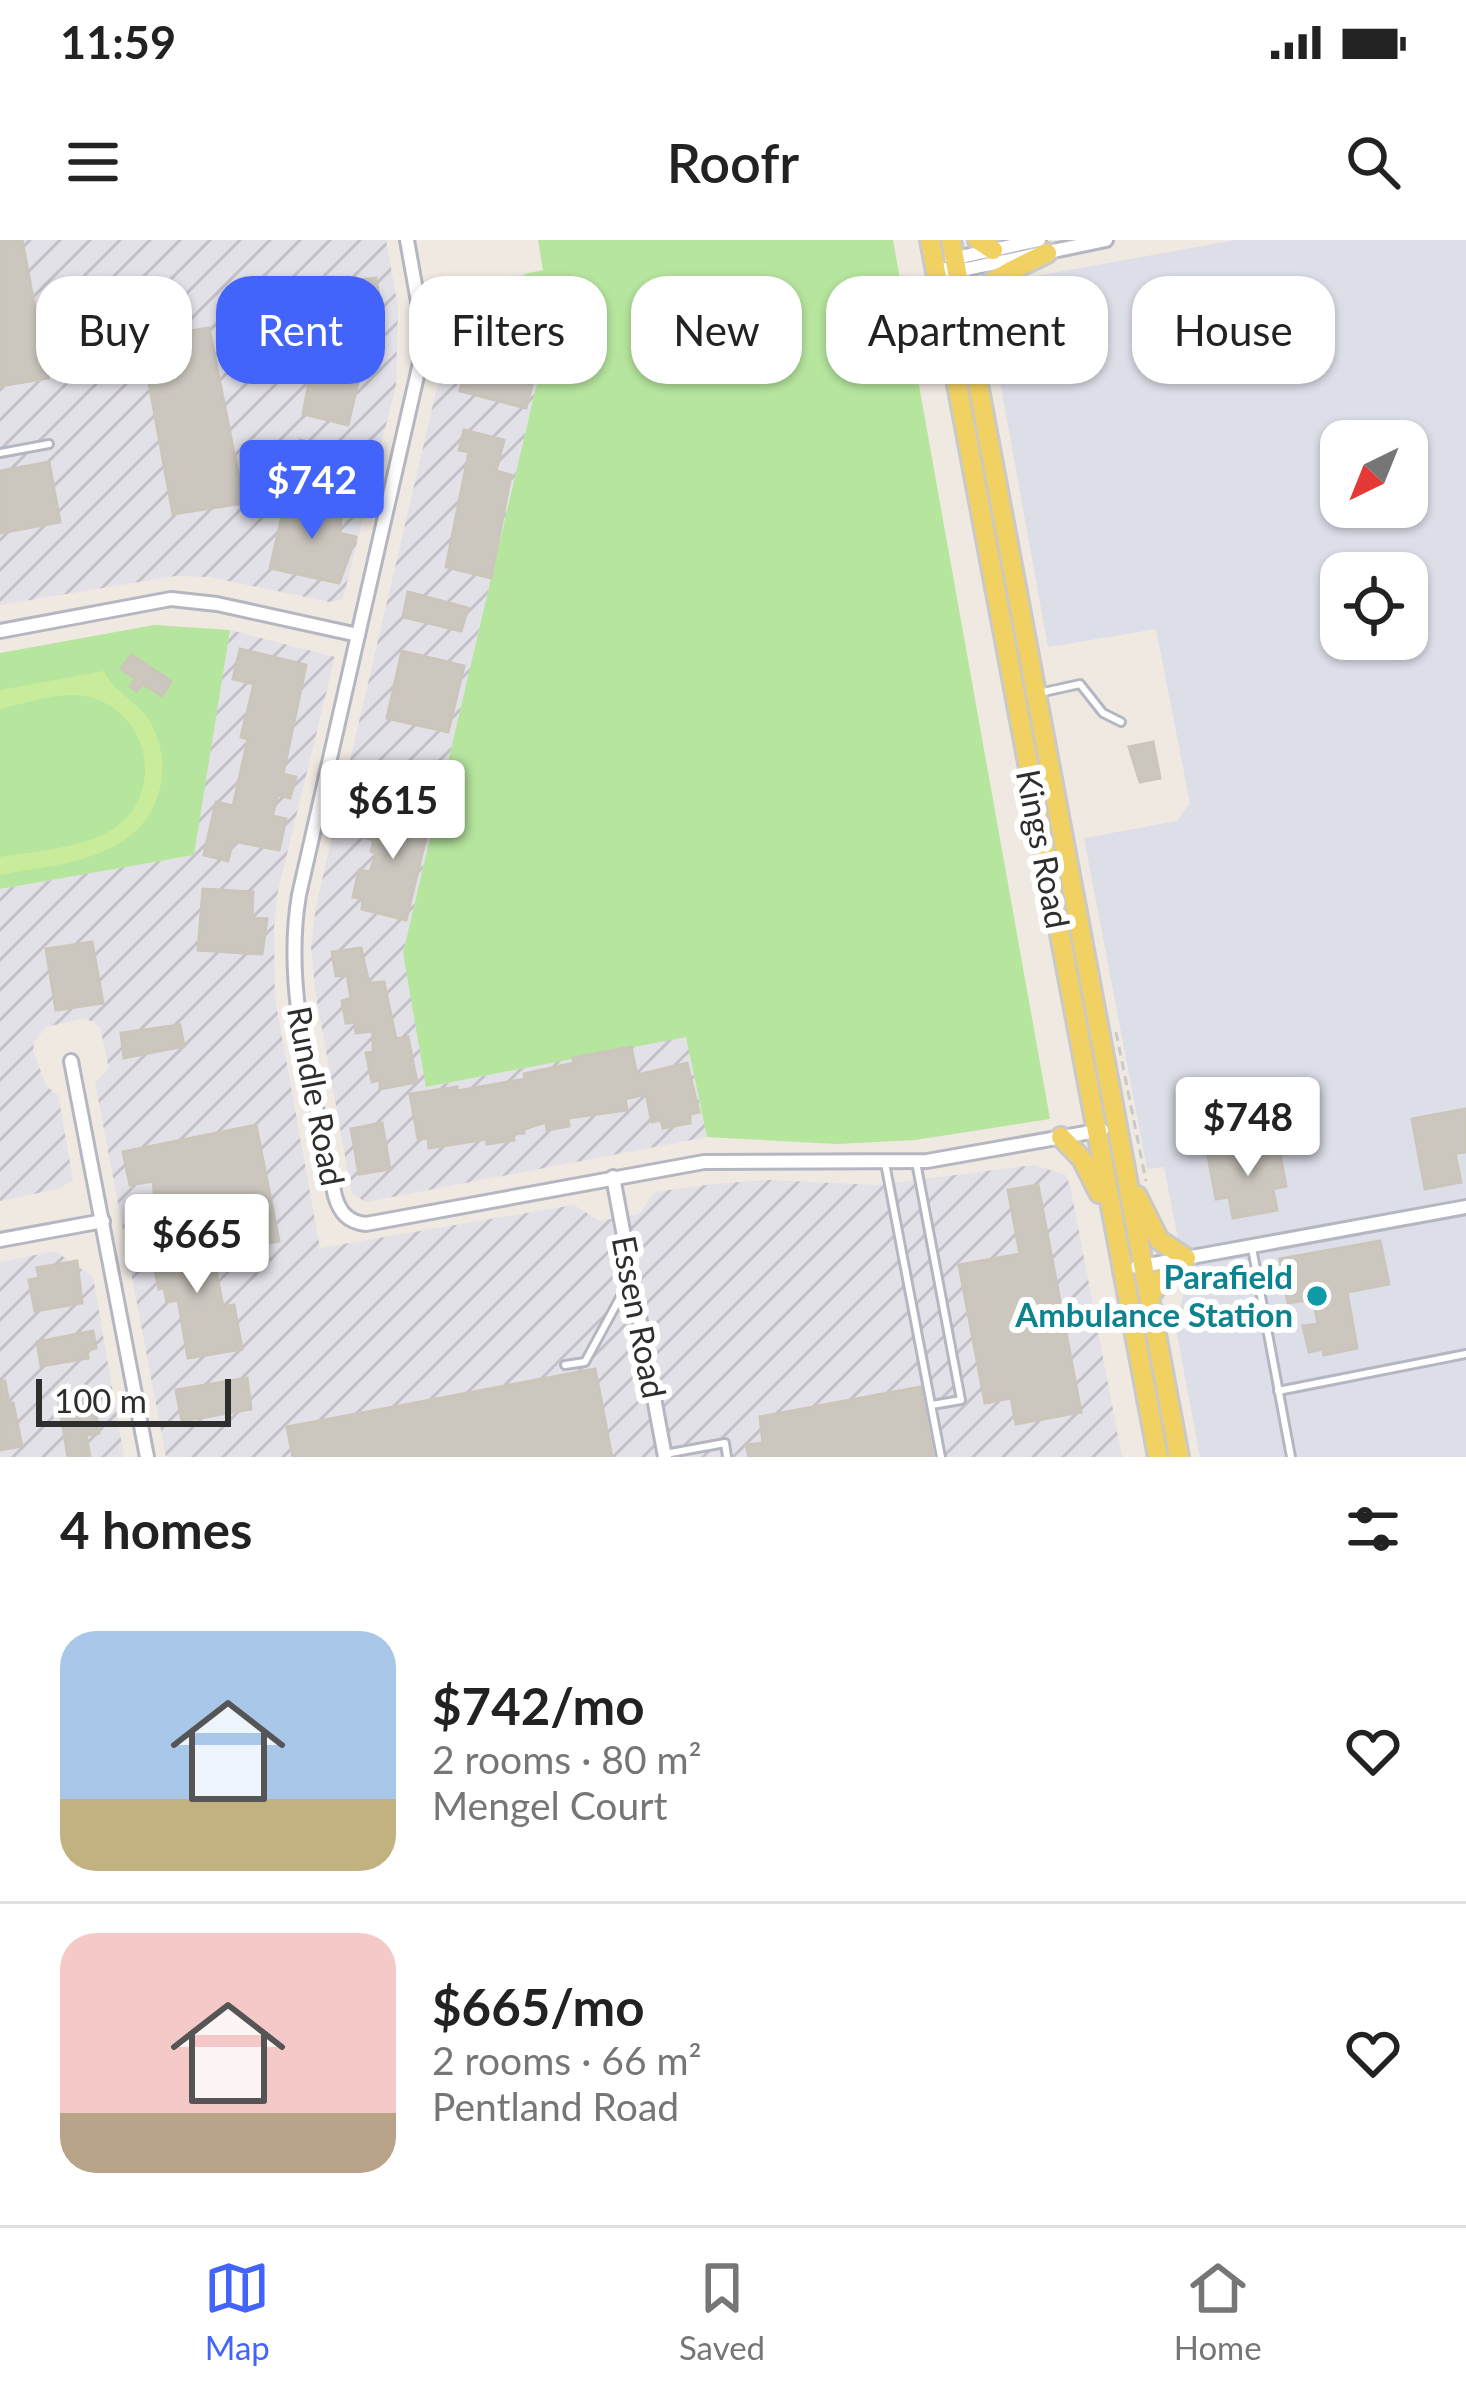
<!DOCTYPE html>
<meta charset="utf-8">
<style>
body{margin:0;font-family:Lato,sans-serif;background:#f2f2f2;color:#222;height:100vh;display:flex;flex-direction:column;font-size:45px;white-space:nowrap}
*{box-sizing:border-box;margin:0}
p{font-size:39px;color:#767676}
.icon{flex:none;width:66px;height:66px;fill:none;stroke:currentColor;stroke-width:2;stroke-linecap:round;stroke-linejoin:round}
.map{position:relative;height:1217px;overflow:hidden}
.panel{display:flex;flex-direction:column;background:#fff;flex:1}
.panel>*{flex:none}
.top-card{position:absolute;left:36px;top:36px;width:1395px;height:108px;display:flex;gap:24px}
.needle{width:78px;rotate:223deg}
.fabs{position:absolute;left:1320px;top:180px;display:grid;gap:24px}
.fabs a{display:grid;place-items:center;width:108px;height:108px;border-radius:24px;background:#fff;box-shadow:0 3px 9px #0004;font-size:60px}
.scale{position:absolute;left:36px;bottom:30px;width:195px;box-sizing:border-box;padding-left:12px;border:6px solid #2e2e2e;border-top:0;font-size:33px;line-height:42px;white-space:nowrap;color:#2e2e2e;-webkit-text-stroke:9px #fff;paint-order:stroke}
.price{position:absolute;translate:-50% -102px;padding:0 27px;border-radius:12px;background:#fff;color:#222;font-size:39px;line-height:78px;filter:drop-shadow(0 3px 6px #0008)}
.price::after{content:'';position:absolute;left:50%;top:72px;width:36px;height:27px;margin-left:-18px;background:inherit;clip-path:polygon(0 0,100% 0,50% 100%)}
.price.selected{background:#4264fb;color:#fff}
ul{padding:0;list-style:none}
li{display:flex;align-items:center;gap:36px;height:300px;padding:0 60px}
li+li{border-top:3px solid #e0e0e0}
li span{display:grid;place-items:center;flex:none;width:336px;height:240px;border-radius:36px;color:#555}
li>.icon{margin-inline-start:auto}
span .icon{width:144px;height:144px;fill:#fffc;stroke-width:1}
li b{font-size:51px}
h2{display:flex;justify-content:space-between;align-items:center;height:144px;padding:0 60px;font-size:51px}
.chip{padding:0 42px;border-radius:36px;background:#fff;box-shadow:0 3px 9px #0004;font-size:42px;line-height:108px}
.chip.selected{background:#4264fb;color:#fff}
.status{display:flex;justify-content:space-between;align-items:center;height:84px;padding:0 60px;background:#fff;direction:ltr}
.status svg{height:33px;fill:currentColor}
header{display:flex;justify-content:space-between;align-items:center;height:156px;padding:0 60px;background:#fff;font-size:54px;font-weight:600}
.menu{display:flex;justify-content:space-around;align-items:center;height:168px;border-top:3px solid #e0e0e0;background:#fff;font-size:33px;color:#767676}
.menu a{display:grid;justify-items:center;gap:6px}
.menu .selected{color:#4264fb}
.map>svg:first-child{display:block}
.industrial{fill:url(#industrial-furrows)}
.airport{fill:#dcdee8;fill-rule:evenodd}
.grass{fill:#b6e59e}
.pitch{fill:#c9ec9a}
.building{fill:#cbc7bf;stroke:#cbc5ba;stroke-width:3}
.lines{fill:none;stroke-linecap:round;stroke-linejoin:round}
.lane-casing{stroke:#b4b7c1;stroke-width:12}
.street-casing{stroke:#b4b7c1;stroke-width:18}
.primary-casing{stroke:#c9c9c9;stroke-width:24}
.path{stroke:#c9c9c9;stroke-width:3;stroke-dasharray:9 6;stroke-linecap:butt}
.lane{stroke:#fff;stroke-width:6}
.street{stroke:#fff;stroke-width:12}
.primary{stroke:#f2d163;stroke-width:18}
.culture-dot{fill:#0f9aa8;stroke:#fff;stroke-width:4.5}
.labels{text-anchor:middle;stroke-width:12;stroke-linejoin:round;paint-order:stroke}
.street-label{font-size:33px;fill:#2e2e2e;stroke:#fff}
.culture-label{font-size:33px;font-weight:bold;fill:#0d838f;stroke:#fff;text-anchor:end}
</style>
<div class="status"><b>11:59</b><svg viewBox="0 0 49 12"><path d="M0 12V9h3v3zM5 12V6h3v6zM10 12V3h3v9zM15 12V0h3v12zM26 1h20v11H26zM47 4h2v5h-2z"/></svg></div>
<header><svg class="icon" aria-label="menu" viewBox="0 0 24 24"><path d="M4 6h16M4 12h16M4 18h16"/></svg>Roofr<svg class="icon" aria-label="search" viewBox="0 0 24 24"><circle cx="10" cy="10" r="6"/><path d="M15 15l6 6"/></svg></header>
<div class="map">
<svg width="1466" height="1217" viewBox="0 0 1466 1217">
<defs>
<pattern id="industrial-furrows" width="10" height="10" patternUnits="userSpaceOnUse" patternTransform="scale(3)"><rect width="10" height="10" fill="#e3e1e8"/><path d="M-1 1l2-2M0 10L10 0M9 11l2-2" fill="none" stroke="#c3c1c7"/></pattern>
</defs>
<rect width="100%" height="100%" fill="#efe9e1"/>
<!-- industrial -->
<g class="industrial">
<polygon points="0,0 386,0 398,67 396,145 343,359 330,362 209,337 175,336 0,365"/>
<polygon points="524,34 541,126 403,713 427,847 686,796 707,897 366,962 352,954 315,750 311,706 316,666 446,109 435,48"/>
<polygon points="230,390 335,417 277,655 274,689 275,758 320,1008 574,965 600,981 639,974 655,952 713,944 769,940 877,945 1034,925 1066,935 1071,950 1122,1217 166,1217 95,842 109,828 100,787 86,778 46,787 34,802 33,811 47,847 58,855 73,940 58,949 0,961 0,649 193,615"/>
<polygon points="55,1011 93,1037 124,1217 0,1217 0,1022"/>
</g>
<!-- airport -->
<path class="airport" d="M1236 0H1466V1217H1200L1176 1089 1186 1040 1164 927 1147 929 1084 598 1177 581 1190 563 1156 389 1048 407 986 64 1025 38ZM1341 201H1407V267H1341ZM1341 333H1407V399H1341Z"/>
<!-- grass -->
<g class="grass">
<polygon points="538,0 893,0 1050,879 915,900 837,904 707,897 686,797 426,847 403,713 541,126 524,34 543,30"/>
<polygon points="154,385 230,390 194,615 0,649 0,413"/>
</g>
<!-- pitch -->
<path class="pitch" d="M104 431C113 453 141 462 152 485 162 505 165 527 160 548 142 621 61 623 0 635V617C35 611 78 609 110 591 165 559 152 476 93 458 64 449 28 463 0 469V450Z"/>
<!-- building -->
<g class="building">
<polygon points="0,0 22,0 48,138 0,146"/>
<polygon points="376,38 380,64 369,65 369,117 324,118 323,81 339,81 336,43"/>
<polygon points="524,42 531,88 487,96 477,50"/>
<polygon points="209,88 244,263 173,274 141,99"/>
<polygon points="312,127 359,138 348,185 303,174"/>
<polygon points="465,128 532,145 526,168 460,151"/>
<polygon points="464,190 504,200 496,231 511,235 491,338 446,327 469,212 459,210"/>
<polygon points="300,200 370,218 363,247 292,231"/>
<polygon points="49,222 60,282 0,293 0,231"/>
<polygon points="286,259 342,272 339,293 356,297 339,343 270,328"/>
<polygon points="408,352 468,368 461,391 403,377"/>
<polygon points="240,409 306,425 283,534 296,537 290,558 278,555 272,576 286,579 279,610 233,601 228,621 204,615 216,562 233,566 248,499 241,497 254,444 233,439"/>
<polygon points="402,411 464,426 448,492 387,478"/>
<polygon points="131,415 171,441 162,456 143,444 136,451 130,446 136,439 121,429"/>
<polygon points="1153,502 1160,538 1140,542 1129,507"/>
<polygon points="384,565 431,577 406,680 362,669 363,659 353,657 359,630 370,632 376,613 371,611 374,600 366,598 371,575 379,577"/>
<polygon points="203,649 253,652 252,678 267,679 262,714 198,710"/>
<polygon points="92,702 103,763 56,770 46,709"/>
<polygon points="361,708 369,743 384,742 396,799 408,797 417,842 380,849 380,840 372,842 366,813 373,812 373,791 356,793 355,782 346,783 342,761 351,758 347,735 336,736 332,712"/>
<polygon points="180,785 184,806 124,818 121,793"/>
<polygon points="631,807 637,835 687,823 699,872 690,874 690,883 663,888 661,880 652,882 646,854 625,859 627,870 568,878 569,886 547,890 546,882 524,889 524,893 512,894 514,900 487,904 487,899 429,908 428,898 418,899 410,854 457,847 457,851 525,839 524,834 574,823 573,818"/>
<polygon points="1466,869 1466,912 1455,913 1461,942 1425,949 1412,879"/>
<polygon points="382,883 390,929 359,934 351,889"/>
<polygon points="256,885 279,1001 239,1009 229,958 156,971 153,941 130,945 123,912"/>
<polygon points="1278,903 1286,946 1273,949 1277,970 1233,978 1229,957 1216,959 1208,916"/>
<polygon points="1038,945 1081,1172 1016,1184 1011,1158 985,1163 959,1025 1020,1014 1008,950"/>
<polygon points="209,994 223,1067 234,1065 242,1109 188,1118 178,1060 167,1062 164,1048 159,1049 153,1021 158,1019 155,1004"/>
<polygon points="1380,1001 1389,1044 1347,1052 1357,1108 1324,1115 1323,1109 1309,1112 1303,1086 1318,1084 1313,1059 1288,1063 1280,1019"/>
<polygon points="77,1021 82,1063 35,1071 29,1040 39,1038 37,1028"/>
<polygon points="93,1091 96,1108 87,1110 88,1118 41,1126 37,1102"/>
<polygon points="595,1129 612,1217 293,1217 287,1187"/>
<polygon points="247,1138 251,1169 182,1181 176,1150"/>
<polygon points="0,1141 5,1141 9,1163 13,1163 22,1206 0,1210"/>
<polygon points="920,1147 933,1217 749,1217 746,1205 763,1203 760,1177"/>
<polygon points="93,1157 99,1193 86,1195 90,1217 68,1217 59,1163"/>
</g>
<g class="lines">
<!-- lane casing -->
<g class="lane-casing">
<g id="lane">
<polyline points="0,213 49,204"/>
<polyline points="1039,453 1080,444 1103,473 1121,482"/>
<polyline points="916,922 961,1160 932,1165"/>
<polyline points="885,923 941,1217"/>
<polyline points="1252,1008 1291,1217"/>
<polyline points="565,1125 585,1122 628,1043"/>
<polyline points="1278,1151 1466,1114"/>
<polyline points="665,1214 725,1203 727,1217"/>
</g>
</g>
<!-- street casing -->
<g class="street-casing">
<g id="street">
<polyline points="951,19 1039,0"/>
<polyline points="935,28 957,31 1106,0"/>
<path d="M0 391 171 359 217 364 358 395 299 655C282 754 316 859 335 956 340 973 348 982 366 984L704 922 927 921 1102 890"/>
<polyline points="358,395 422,114 420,73 407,0"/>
<polyline points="71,821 147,1217"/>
<polyline points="613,937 665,1217"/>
<polyline points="0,1000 103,981"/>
<polyline points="1137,1027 1466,967"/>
</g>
</g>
<!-- primary casing -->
<g class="primary-casing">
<g id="primary">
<polyline points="930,0 1158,1217"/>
<polyline points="951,0 1179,1217"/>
<polyline points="978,0 993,10"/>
<path d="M965 72C984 39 1014 30 1047 13"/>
<polyline points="1061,897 1082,919 1099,953"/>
<polyline points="1137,956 1159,1000 1186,1018 1161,1040 1149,1058"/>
</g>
</g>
<!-- path -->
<polyline class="path" points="1116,792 1146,941"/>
<!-- lane -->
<use href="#lane" class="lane"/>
<!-- street -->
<use href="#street" class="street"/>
<!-- primary -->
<use href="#primary" class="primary"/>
</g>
<!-- markers -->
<circle class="culture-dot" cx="1317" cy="1056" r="12"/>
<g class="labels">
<!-- street labels -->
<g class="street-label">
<text transform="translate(1043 609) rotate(79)" y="12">Kings Road</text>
<text transform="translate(316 856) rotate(79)" y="12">Rundle Road</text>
<text transform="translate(639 1077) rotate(79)" y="12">Essen Road</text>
</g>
<!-- culture labels -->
<g class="culture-label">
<text x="1293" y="1049">Parafield<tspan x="1293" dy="38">Ambulance Station</tspan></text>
</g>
</g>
</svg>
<div class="fabs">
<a><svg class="needle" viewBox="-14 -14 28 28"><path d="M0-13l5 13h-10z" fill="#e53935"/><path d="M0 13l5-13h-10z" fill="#767676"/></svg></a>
<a><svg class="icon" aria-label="locate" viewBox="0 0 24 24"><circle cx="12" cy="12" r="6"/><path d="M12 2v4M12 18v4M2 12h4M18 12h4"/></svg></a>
</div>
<div class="scale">100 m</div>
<b class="price selected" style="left:312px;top:302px">$742</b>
<b class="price" style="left:393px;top:622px">$615</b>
<b class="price" style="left:1248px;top:939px">$748</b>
<b class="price" style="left:197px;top:1056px">$665</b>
<div class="top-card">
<a class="chip">Buy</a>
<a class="chip selected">Rent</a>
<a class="chip">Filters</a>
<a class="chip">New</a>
<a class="chip">Apartment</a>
<a class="chip">House</a>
</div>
</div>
<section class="panel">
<h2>4 homes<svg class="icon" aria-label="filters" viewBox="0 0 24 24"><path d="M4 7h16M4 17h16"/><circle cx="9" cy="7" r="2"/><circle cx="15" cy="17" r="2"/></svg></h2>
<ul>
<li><span style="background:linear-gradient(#a9c7e8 70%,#c2b280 0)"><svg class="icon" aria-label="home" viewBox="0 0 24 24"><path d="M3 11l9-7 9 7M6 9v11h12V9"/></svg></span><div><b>$742/mo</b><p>2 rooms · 80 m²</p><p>Mengel Court</p></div><svg class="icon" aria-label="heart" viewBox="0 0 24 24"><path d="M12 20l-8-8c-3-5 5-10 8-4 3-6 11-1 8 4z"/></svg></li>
<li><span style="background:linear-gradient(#f6c9c9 75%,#b9a48a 0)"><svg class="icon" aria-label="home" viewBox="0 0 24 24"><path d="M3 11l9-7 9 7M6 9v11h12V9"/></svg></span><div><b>$665/mo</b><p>2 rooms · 66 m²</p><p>Pentland Road</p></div><svg class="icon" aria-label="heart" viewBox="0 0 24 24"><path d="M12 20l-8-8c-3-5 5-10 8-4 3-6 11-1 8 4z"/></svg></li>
</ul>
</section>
<nav class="menu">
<a class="selected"><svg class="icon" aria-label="map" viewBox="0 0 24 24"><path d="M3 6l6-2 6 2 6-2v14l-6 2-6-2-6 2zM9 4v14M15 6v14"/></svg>Map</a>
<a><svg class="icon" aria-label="saved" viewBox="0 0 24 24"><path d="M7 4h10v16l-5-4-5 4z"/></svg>Saved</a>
<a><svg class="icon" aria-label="home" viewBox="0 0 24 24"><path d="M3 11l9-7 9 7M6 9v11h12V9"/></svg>Home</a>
</nav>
